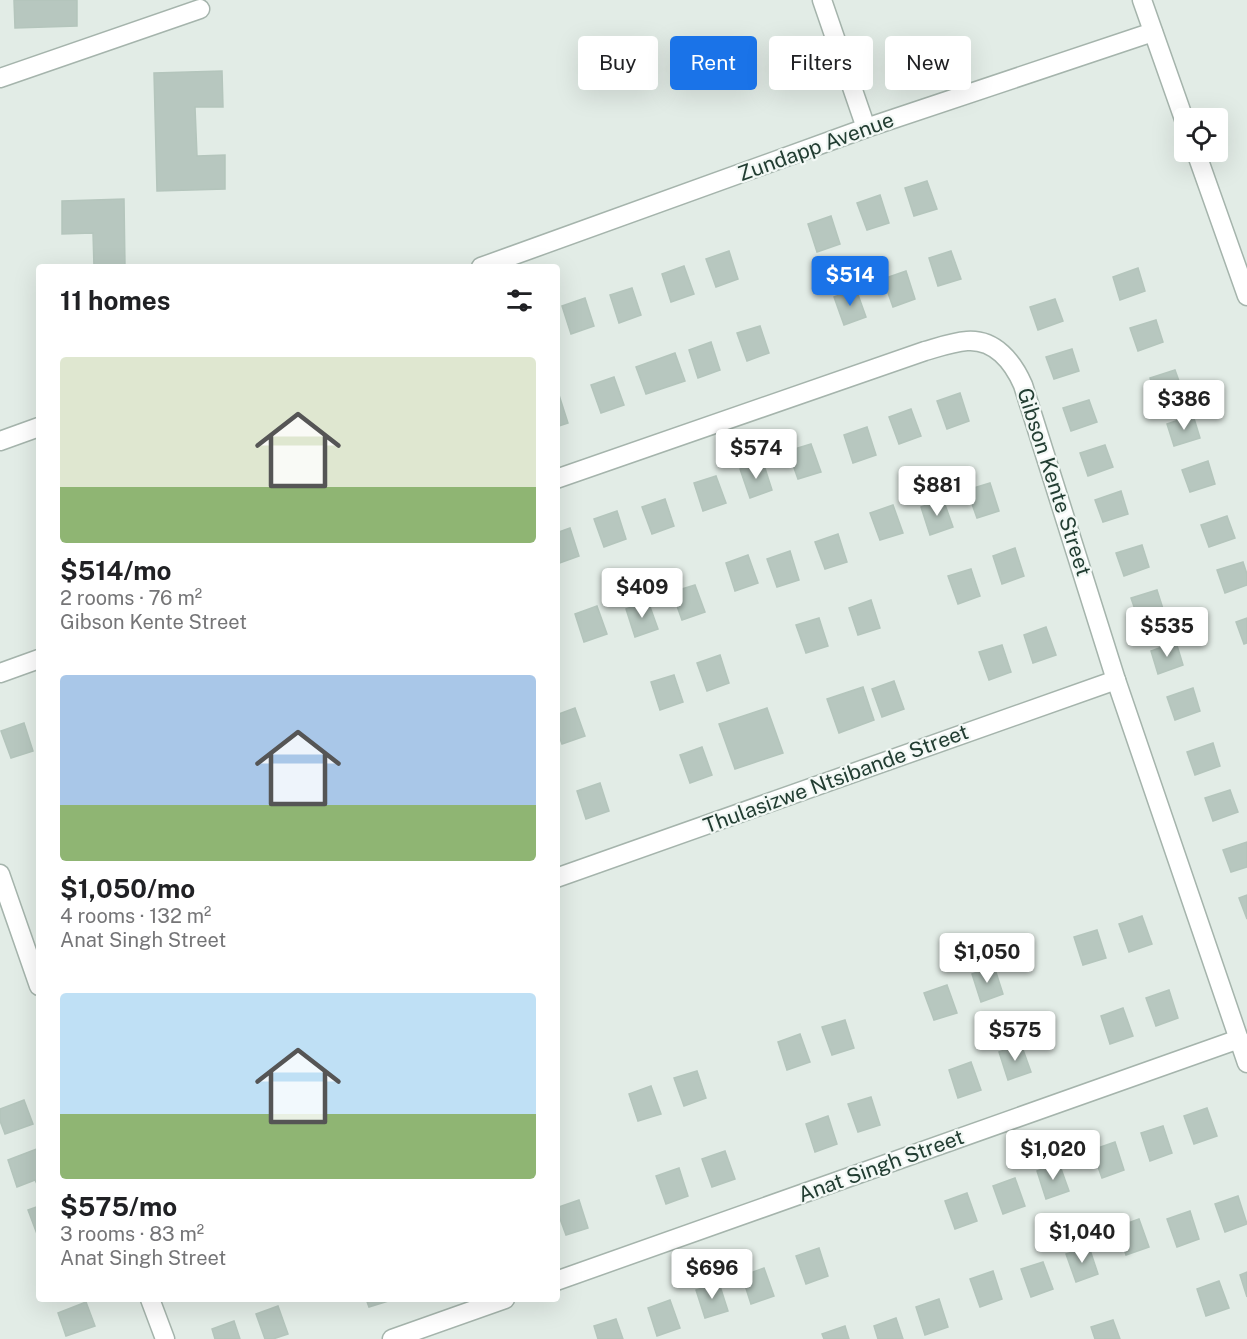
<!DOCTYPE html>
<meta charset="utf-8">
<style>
body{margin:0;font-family:"Public Sans",sans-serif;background:#f2f2f2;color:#202124;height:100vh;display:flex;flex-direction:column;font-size:22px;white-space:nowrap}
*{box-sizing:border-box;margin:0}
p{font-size:20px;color:#757577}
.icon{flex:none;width:33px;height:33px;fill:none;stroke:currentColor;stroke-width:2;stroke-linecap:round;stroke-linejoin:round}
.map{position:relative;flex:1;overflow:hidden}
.panel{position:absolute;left:36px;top:264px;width:524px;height:1038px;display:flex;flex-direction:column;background:#fff;border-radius:6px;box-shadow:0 6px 24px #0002}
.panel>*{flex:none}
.banner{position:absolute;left:578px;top:36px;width:570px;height:54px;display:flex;gap:12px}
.controls{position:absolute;left:1174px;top:108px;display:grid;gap:12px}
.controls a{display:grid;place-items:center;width:54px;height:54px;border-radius:6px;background:#fff;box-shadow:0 6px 24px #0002;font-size:30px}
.price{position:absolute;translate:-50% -51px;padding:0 14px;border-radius:6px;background:#fff;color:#222;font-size:20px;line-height:39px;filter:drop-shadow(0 2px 3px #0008)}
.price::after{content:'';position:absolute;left:50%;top:36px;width:18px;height:14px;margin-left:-9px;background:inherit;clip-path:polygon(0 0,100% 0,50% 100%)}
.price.on{background:#1a73e8;color:#fff}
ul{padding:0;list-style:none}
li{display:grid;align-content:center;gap:12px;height:318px;padding:0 24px}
li span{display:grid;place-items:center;height:186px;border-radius:6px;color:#555}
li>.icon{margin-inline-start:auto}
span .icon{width:108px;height:108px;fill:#fffc;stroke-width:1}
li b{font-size:26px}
h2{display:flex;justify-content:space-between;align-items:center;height:72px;padding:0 24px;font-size:26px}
.tag{padding:0 21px;border-radius:6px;background:#fff;box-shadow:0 6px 24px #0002;font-size:21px;line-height:54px}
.tag.on{background:#1a73e8;color:#fff}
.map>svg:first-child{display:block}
.building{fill:#b7c7bf;stroke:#b4c5bc;stroke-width:1.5}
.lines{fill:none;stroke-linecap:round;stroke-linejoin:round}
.minor-casing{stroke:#a5b4ac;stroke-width:21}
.minor{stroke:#fff;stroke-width:18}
.labels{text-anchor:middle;stroke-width:4.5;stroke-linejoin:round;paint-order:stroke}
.street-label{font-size:21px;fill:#223d32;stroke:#f2f8f5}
</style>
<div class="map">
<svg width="1247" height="1339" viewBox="0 0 1247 1339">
<rect width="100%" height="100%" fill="#e2ece6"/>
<!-- building -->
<g class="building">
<polygon points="14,0 77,0 77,26 15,28"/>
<polygon points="222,71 223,107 195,107 197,156 225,155 225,189 157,191 154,73"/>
<polygon points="927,181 937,209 914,216 905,188"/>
<polygon points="880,195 889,223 867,230 857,203"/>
<polygon points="124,199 125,267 94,267 93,233 62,234 62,201"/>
<polygon points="831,216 840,244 817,252 808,224"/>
<polygon points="729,251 738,279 716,287 706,259"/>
<polygon points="951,251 961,279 938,286 929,258"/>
<polygon points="684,266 694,294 671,302 662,274"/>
<polygon points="1138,268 1145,291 1120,300 1113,277"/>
<polygon points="906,271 915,299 893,307 883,279"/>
<polygon points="632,288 641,315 619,323 610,295"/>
<polygon points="856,289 866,317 844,325 834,297"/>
<polygon points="585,298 594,326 571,334 562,306"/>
<polygon points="1055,299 1063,321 1038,330 1030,307"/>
<polygon points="1156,320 1163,342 1138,351 1130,328"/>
<polygon points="760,326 769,353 747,361 737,333"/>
<polygon points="711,342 720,370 698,378 689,350"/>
<polygon points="1072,349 1079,371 1054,379 1046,357"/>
<polygon points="675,353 685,381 646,394 636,367"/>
<polygon points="1175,370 1183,392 1157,401 1150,378"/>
<polygon points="614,377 624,405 601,413 591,385"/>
<polygon points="960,393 969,421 947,429 937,401"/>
<polygon points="559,395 568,423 556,427 556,396"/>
<polygon points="1089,400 1097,422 1071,431 1063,408"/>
<polygon points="911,409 921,436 899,444 889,417"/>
<polygon points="1193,415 1200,438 1174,446 1167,424"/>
<polygon points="867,427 876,455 853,463 844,435"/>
<polygon points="811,444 821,472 798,479 788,451"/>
<polygon points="1105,445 1113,467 1088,476 1080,453"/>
<polygon points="1208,461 1215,484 1190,492 1182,470"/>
<polygon points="763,462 772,490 750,498 740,469"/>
<polygon points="716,476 726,503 703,511 694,483"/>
<polygon points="990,483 999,511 977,518 967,490"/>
<polygon points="1121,491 1128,514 1103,522 1095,500"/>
<polygon points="665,499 674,526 652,534 642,507"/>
<polygon points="943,499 953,527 930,535 921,507"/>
<polygon points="893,505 903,533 880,540 870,513"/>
<polygon points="617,511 626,539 604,547 594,519"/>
<polygon points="1227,516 1235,538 1209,547 1201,525"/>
<polygon points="570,528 579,556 557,564 556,533"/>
<polygon points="838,534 847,562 825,569 815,542"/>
<polygon points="1142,545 1149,567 1124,576 1116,553"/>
<polygon points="1015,548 1024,576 1002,584 993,556"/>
<polygon points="790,551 799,580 777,587 767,559"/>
<polygon points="748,555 758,583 735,591 726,563"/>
<polygon points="1243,562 1247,574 1247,585 1225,593 1217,570"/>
<polygon points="971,569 980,596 958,604 948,576"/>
<polygon points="695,585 705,612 682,620 672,592"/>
<polygon points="1157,590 1164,612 1139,621 1131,598"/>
<polygon points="871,600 880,628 858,635 849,608"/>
<polygon points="648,601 658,629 635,637 626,609"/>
<polygon points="597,606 607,634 584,642 575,614"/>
<polygon points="819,618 828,646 806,653 796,625"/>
<polygon points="1247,618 1247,643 1244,644 1236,622"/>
<polygon points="1046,627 1056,655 1033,663 1024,635"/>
<polygon points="1176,642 1183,665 1158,674 1151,651"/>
<polygon points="1002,645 1011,672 989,680 979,652"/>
<polygon points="720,655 729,683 707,691 697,663"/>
<polygon points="674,675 683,702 660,710 651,682"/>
<polygon points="894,681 904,709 882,717 872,689"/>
<polygon points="863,687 874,720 839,733 827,699"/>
<polygon points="1193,688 1200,711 1175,720 1167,697"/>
<polygon points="575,708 585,736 562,744 556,728 556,715"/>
<polygon points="767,708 783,753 735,769 719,724"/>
<polygon points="24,723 33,751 11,758 1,731"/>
<polygon points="1213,743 1220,766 1195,775 1187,752"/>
<polygon points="702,747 712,775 690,783 680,755"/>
<polygon points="600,783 609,811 586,819 577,791"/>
<polygon points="1230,790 1238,812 1213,821 1205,798"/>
<polygon points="1247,842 1247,867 1231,872 1223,850"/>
<polygon points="1247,895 1247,919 1239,898"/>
<polygon points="1142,916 1152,944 1129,952 1119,924"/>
<polygon points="1097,930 1106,958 1083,965 1074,937"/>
<polygon points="994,966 1003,994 981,1002 972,974"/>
<polygon points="947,985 957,1013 934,1020 924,993"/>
<polygon points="1169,990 1178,1018 1156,1026 1146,998"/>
<polygon points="1123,1008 1133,1036 1110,1044 1101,1016"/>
<polygon points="845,1020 854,1048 832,1055 822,1027"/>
<polygon points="800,1034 810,1062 787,1070 778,1042"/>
<polygon points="1021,1044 1031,1072 1008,1080 999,1052"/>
<polygon points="971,1062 981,1090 958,1098 949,1070"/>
<polygon points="697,1071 706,1098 684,1106 674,1078"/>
<polygon points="651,1086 661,1114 638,1121 629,1094"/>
<polygon points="871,1097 880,1125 858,1132 848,1104"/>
<polygon points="24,1100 33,1124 5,1134 0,1121 0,1109"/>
<polygon points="1207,1108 1217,1136 1194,1144 1184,1116"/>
<polygon points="828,1116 837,1144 815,1152 806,1124"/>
<polygon points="1163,1126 1172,1153 1150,1161 1141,1133"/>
<polygon points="1115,1142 1124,1170 1102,1178 1092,1150"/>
<polygon points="39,1148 39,1184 37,1184 35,1180 17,1187 8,1160"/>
<polygon points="725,1151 735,1179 712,1187 702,1159"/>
<polygon points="1059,1163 1069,1191 1046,1199 1037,1171"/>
<polygon points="679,1168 688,1196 666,1204 656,1176"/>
<polygon points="1015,1178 1025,1206 1003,1214 993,1186"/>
<polygon points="967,1193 977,1221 955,1229 945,1201"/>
<polygon points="1238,1196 1247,1224 1225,1232 1215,1204"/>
<polygon points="579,1200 588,1228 566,1235 556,1208"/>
<polygon points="39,1206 39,1233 37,1234 28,1210"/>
<polygon points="1190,1211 1199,1239 1177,1247 1167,1219"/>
<polygon points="1139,1219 1149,1247 1126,1255 1117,1227"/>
<polygon points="1089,1247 1098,1274 1076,1282 1066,1254"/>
<polygon points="819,1248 828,1276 806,1284 796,1256"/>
<polygon points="1043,1262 1053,1289 1031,1297 1021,1269"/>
<polygon points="764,1268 774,1296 751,1304 742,1276"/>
<polygon points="993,1271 1002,1299 980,1307 970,1279"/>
<polygon points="1247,1272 1247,1297 1240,1275"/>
<polygon points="1219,1281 1229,1308 1206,1316 1197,1289"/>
<polygon points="719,1283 728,1311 705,1318 696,1290"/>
<polygon points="366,1299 391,1299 392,1300 369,1307"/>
<polygon points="939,1299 948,1327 925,1335 916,1307"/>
<polygon points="670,1300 680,1328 657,1336 648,1308"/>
<polygon points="86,1302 95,1326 66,1336 58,1313"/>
<polygon points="278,1306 288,1334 273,1339 265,1339 256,1314"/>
<polygon points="896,1318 903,1339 878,1339 874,1326"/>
<polygon points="616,1319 623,1339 598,1339 594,1326"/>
<polygon points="1113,1320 1120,1339 1095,1339 1091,1327"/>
<polygon points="234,1321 240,1339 215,1339 212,1329"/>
<polygon points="845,1326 849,1339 824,1339 822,1334"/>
</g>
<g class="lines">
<!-- minor casing -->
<g class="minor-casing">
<g id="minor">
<polyline points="822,0 866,128"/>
<polyline points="1142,0 1185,122"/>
<polyline points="0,78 200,9"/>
<polyline points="1196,152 1247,296"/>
<polyline points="481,267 866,128 1153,32"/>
<polyline points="0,441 39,427"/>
<path d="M556 479 925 351C939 347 953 342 967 341 995 339 1013 362 1023 385L1116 680 1247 1063"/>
<polyline points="0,673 39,659"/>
<polyline points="0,874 39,986"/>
<polyline points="556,878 1116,680"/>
<polyline points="556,1281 1239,1039"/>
<polyline points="150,1299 165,1339"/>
<polyline points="392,1339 505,1299"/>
</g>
</g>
<!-- minor -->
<use href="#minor" class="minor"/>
</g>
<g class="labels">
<!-- street labels -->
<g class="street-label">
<text transform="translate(816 147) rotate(-20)" y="7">Zundapp Avenue</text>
<text transform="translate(1054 482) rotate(72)" y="7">Gibson Kente Street</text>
<text transform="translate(836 779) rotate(-20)" y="7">Thulasizwe Ntsibande Street</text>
<text transform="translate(881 1166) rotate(-20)" y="7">Anat Singh Street</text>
</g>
</g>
</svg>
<div class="controls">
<a><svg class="icon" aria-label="locate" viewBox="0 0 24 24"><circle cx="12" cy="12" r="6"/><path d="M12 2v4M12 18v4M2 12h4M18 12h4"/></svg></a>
</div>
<b class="price on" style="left:850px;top:307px">$514</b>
<b class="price" style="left:1184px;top:431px">$386</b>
<b class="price" style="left:756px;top:480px">$574</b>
<b class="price" style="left:937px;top:517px">$881</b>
<b class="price" style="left:642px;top:619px">$409</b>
<b class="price" style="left:1167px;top:658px">$535</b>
<b class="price" style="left:987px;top:984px">$1,050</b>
<b class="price" style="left:1015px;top:1062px">$575</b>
<b class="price" style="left:1053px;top:1181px">$1,020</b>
<b class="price" style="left:1082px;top:1264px">$1,040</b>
<b class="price" style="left:712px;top:1300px">$696</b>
<div class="banner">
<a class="tag">Buy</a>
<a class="tag on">Rent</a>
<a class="tag">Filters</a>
<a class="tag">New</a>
</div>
<section class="panel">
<h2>11 homes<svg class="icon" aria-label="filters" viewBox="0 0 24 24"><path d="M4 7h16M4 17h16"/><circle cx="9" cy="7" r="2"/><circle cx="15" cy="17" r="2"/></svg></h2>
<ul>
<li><span style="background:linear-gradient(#dfe7d0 70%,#8fb573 0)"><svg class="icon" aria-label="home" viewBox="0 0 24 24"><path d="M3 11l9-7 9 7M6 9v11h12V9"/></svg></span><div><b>$514/mo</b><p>2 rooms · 76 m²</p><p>Gibson Kente Street</p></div></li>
<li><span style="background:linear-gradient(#a9c7e8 70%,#8fb573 0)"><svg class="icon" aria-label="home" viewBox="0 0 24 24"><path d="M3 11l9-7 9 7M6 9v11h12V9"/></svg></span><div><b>$1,050/mo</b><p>4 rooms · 132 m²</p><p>Anat Singh Street</p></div></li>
<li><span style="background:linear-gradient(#bfe0f5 65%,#8fb573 0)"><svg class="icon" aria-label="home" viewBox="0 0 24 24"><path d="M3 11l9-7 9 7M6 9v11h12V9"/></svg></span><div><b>$575/mo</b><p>3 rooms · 83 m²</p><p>Anat Singh Street</p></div></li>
</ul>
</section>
</div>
